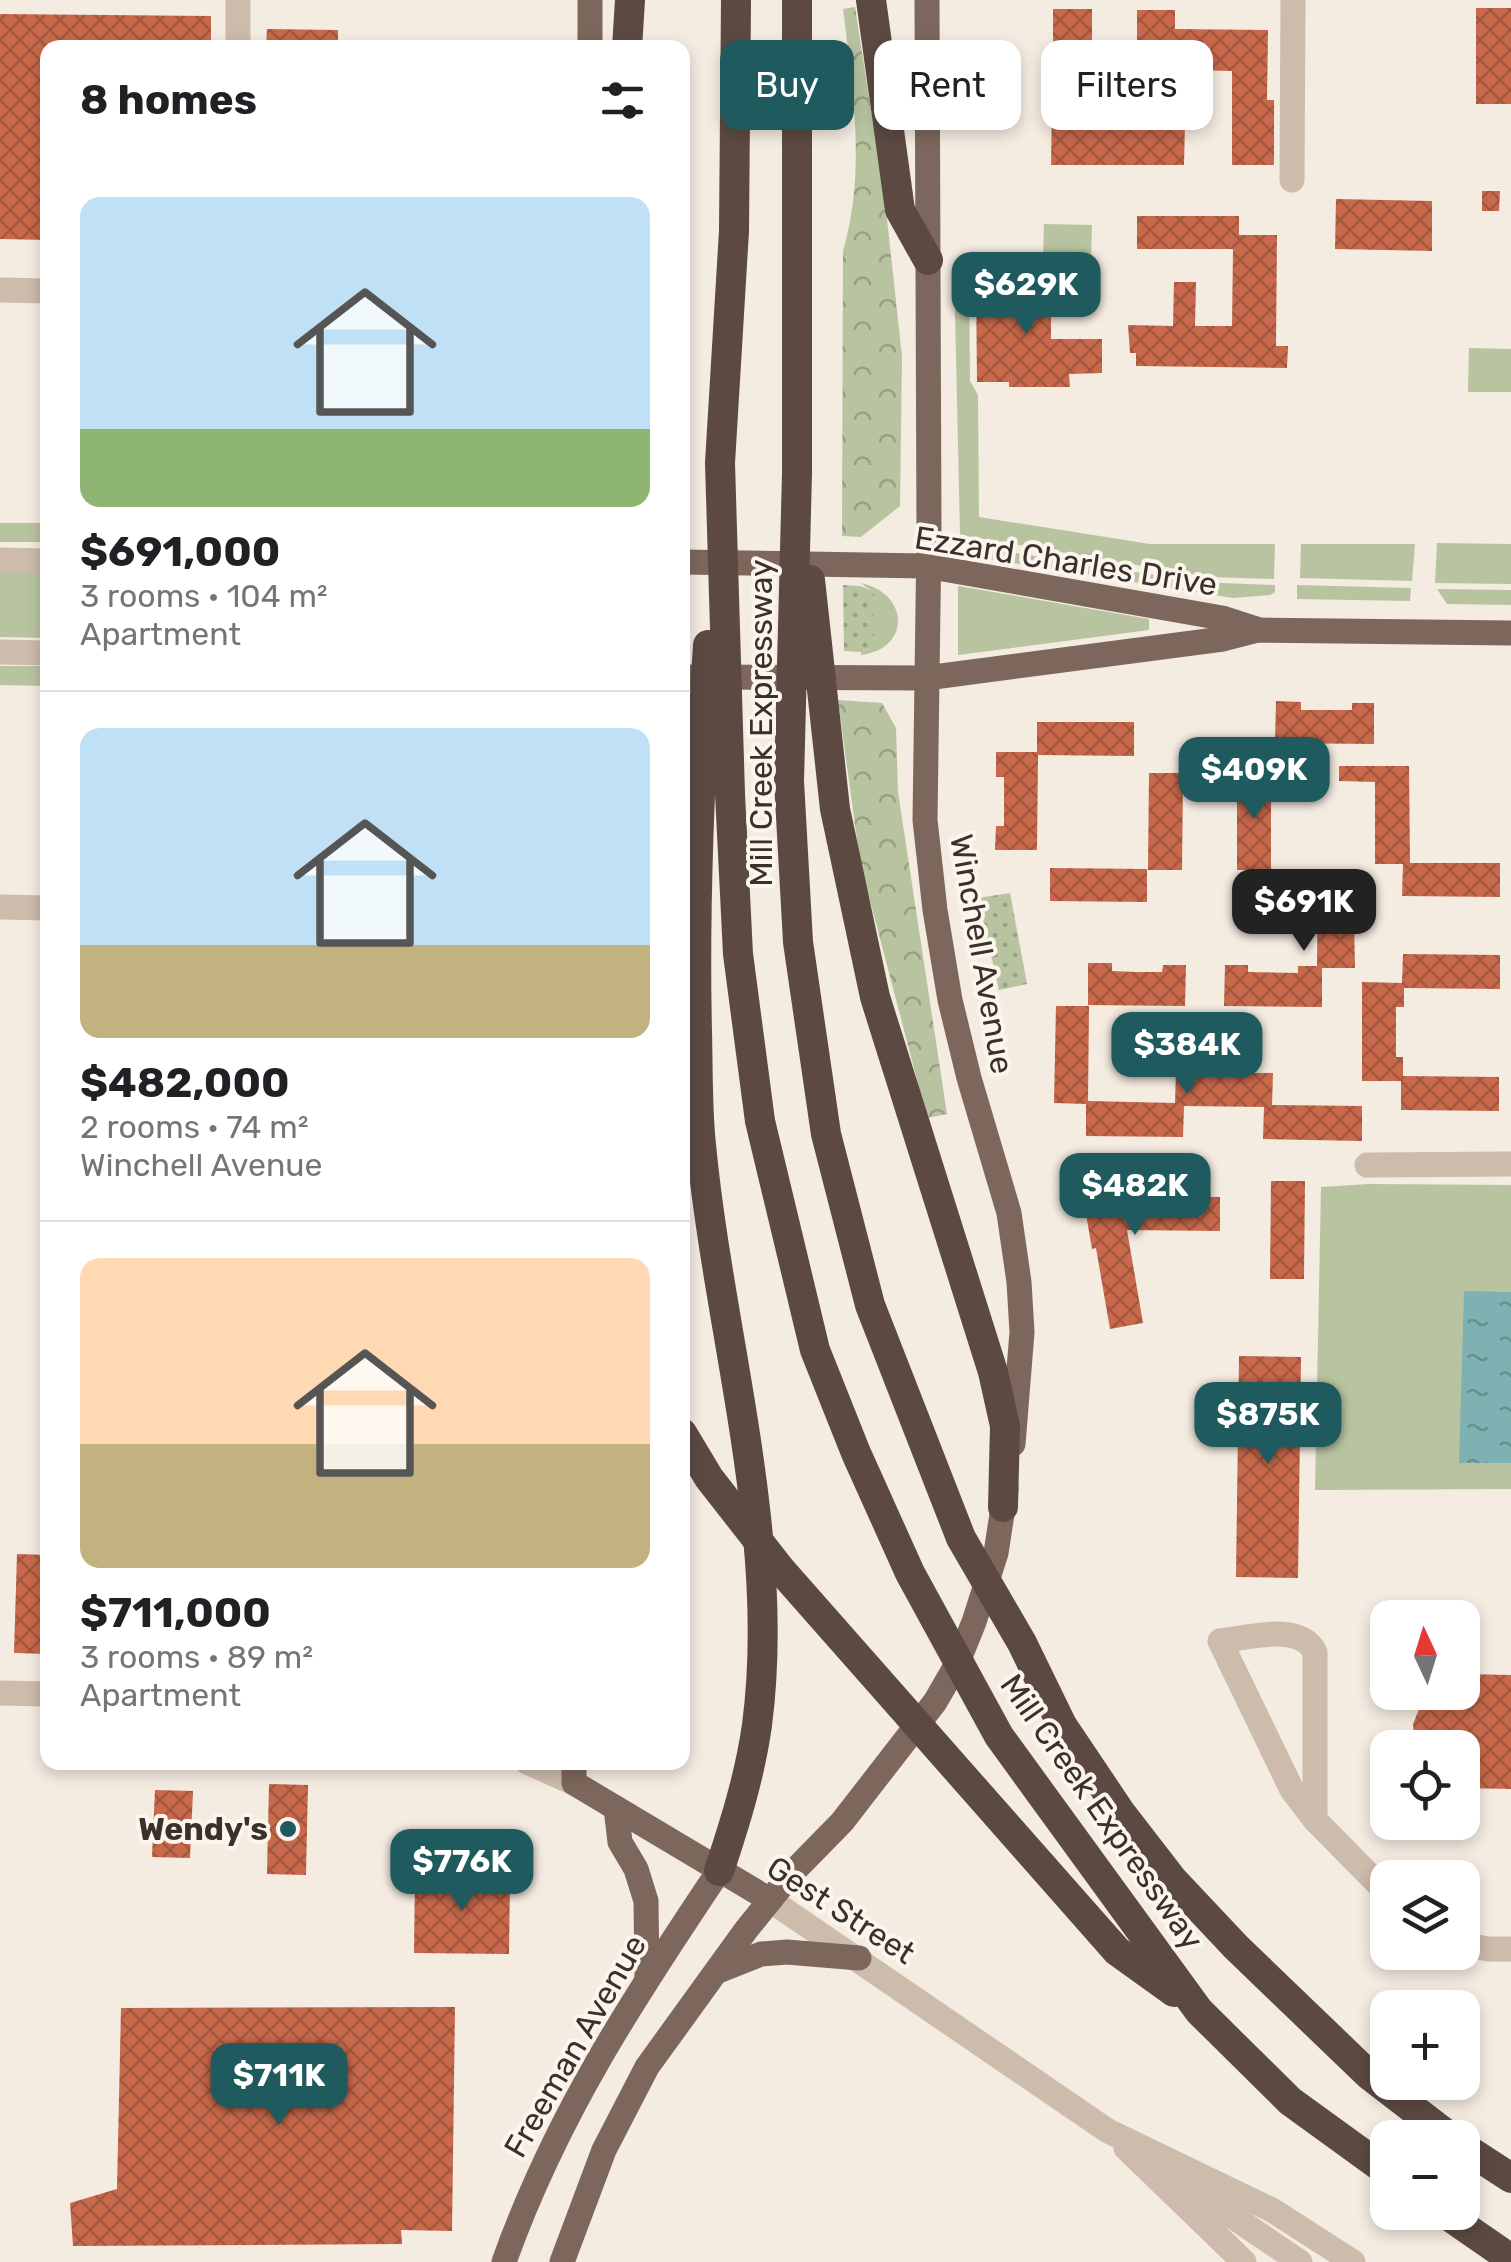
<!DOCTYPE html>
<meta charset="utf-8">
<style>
body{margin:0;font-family:Rubik,sans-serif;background:#f2f2f2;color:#202124;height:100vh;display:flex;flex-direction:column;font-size:38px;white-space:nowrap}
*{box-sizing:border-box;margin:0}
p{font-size:32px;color:#757577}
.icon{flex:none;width:55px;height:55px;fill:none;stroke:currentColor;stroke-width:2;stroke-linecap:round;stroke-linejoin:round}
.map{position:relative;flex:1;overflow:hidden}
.drawer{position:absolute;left:40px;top:40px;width:650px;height:1730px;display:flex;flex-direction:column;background:#fff;border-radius:20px;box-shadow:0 5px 15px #0003}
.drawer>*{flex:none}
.guide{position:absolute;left:720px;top:40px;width:640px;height:90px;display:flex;gap:20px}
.needle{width:65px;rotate:356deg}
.controls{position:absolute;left:1370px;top:1600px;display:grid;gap:20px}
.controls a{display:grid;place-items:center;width:110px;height:110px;border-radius:20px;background:#fff;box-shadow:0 5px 15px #0003;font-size:50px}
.price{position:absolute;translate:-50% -85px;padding:0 22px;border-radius:20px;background:#1f5a5e;color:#fff;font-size:32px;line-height:65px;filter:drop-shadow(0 2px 5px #0008)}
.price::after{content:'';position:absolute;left:50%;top:60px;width:30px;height:22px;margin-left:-15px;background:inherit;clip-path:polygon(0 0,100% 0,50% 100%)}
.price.current{background:#222;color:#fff}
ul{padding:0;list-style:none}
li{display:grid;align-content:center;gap:20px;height:530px;padding:0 40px}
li+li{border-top:2px solid #e0e0e0}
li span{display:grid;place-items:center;height:310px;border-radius:20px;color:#555}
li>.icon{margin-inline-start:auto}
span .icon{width:180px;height:180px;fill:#fffc;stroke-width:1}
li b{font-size:42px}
h2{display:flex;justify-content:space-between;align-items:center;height:120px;padding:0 40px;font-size:42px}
.chip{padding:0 35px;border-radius:20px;background:#fff;box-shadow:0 5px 15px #0003;font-size:35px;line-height:90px}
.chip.current{background:#1f5a5e;color:#fff}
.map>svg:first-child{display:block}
.green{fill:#b8c4a0}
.forest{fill:url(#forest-crowns)}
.garden{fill:url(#garden-dots)}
.water{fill:url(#water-ripples)}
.building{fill:url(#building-cross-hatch)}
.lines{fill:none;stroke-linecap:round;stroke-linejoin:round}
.minor{stroke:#cdbbac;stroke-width:25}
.major{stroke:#7d675c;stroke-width:25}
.highway{stroke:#5c4a42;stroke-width:30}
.poi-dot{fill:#1f5a5e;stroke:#fbf5ee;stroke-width:4}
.labels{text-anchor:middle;stroke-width:8;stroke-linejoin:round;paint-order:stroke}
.street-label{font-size:32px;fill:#3b302b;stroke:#fbf5ee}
.poi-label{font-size:32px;font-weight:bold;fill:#3b302b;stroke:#fbf5ee;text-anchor:end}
</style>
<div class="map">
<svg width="1511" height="2262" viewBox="0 0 1511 2262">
<defs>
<pattern id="forest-crowns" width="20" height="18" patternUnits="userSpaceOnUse" patternTransform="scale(2.5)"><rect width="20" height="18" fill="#b8c4a0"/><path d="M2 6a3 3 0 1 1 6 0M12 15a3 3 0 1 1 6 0" fill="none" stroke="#97a083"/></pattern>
<pattern id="garden-dots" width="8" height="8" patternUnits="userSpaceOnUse" patternTransform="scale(2.5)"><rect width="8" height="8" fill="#b8c4a0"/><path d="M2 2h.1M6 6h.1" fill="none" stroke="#97a083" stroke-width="1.8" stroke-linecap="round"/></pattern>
<pattern id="water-ripples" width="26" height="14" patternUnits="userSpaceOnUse" patternTransform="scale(2.5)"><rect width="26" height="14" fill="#7fb0b2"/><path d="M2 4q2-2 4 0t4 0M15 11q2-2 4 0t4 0" fill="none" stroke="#699091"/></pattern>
<pattern id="building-cross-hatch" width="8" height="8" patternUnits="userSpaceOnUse" patternTransform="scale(2.5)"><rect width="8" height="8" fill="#c8694b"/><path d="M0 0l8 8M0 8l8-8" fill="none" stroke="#a4573f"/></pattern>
</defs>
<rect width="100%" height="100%" fill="#f4ebe1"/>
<!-- green -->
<g class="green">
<polygon points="1044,224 1092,225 1091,261 1043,260"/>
<polygon points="954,268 969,268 970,381 978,395 979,517 1150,544 1275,544 1274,579 1207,577 960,535"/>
<polygon points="1469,348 1511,349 1511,392 1468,392"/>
<rect x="0" y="523" width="47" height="19"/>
<polygon points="1437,543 1511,544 1511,584 1435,583"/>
<polygon points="1301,544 1415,544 1412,581 1300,578"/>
<polygon points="971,546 1199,582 1275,585 1275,592 1270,595 1233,598 970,556"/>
<polygon points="0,569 47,570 47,638 0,637"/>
<path d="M861 583C910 594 911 649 861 655V652L874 646V593Z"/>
<polygon points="1297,585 1411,588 1410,601 1297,599"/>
<polygon points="958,586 1149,619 1149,630 958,655"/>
<polygon points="1437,589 1511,590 1511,605 1447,604"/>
<polygon points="0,666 47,666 47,686 0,685"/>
<polygon points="1369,1184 1511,1185 1511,1489 1315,1490 1321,1187"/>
</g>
<!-- forest -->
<g class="forest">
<path d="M855 7 885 201 902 356 900 506 861 537 842 536 843 251C866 173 853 89 843 9Z"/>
<polygon points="838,700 882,703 896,728 898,792 947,1114 927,1118 860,862"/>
</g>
<!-- garden -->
<g class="garden">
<polygon points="843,585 861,586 874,592 874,646 861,652 844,651"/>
<polygon points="1010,893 1027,984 999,990 978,898"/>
</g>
<!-- water -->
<polygon class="water" points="1464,1291 1511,1292 1511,1463 1459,1463"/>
<!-- building -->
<g class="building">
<rect x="1476" y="8" width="35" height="96"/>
<rect x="1053" y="9" width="39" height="59"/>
<polygon points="1137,10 1175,10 1175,29 1268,30 1267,100 1274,100 1274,165 1232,165 1232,71 1137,69"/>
<polygon points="0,14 211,16 211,48 48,48 48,240 0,239"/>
<polygon points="267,29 338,30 338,48 266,48"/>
<polygon points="1052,104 1090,105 1090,124 1185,124 1184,165 1051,165"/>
<polygon points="1482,191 1500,191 1499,211 1482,211"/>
<polygon points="1336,199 1432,201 1432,251 1335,249"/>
<polygon points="1137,216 1239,216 1239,235 1277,235 1276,346 1288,346 1287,368 1136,366 1136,353 1130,353 1128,325 1173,326 1174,282 1196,282 1195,326 1232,326 1233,249 1137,249"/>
<polygon points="976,279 1051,279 1051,339 1102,339 1102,373 1069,374 1070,387 1009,387 1009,382 977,382"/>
<polygon points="1276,701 1301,702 1301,710 1352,710 1352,703 1374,703 1374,744 1275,743"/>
<polygon points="1037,722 1134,722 1134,756 1038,755 1037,850 995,850 996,826 1004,826 1004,777 996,777 996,752 1037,752"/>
<polygon points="1339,766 1409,766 1410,863 1500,863 1500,897 1402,896 1403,864 1375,864 1375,782 1339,781"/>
<polygon points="1149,773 1183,773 1182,870 1148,870"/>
<rect x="1237" y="773" width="34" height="97"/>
<polygon points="1050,868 1147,869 1147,902 1050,901"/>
<polygon points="1318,869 1353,870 1355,968 1322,968 1322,1007 1224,1006 1225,965 1248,965 1248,972 1298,973 1298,966 1317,966"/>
<polygon points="1403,954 1500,955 1500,989 1404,988 1404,1007 1396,1007 1396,1057 1403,1057 1403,1076 1499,1077 1499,1111 1401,1110 1401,1081 1362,1081 1362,982 1402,983"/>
<polygon points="1088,963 1112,963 1112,971 1136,972 1162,972 1163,965 1186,965 1185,1006 1088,1005"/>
<polygon points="1056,1006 1089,1006 1088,1101 1175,1103 1176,1072 1273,1073 1272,1105 1362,1106 1362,1141 1263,1139 1264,1107 1184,1106 1183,1137 1086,1136 1086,1104 1054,1103"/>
<polygon points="1271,1181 1305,1181 1304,1279 1270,1279"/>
<polygon points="1068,1189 1137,1194 1137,1196 1220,1197 1220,1231 1127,1230 1143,1323 1110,1329 1096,1248 1092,1249 1085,1208 1067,1208"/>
<polygon points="1239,1356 1301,1357 1298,1578 1236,1577"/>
<polygon points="17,1554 48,1555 48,1654 14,1653"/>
<polygon points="1462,1674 1511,1675 1511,1789 1462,1788 1462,1748 1415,1748 1413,1724 1422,1702 1433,1692 1462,1692"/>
<polygon points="269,1784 308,1785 306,1875 267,1874"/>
<polygon points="155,1790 193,1791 190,1858 152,1857"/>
<polygon points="415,1874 510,1876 509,1954 414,1953"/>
<polygon points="455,2007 452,2231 401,2230 402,2244 73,2246 70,2203 117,2189 121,2008"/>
</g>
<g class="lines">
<!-- minor -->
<g class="minor">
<polyline points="238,48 238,0"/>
<polyline points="1292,180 1293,0"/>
<polyline points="0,290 48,291"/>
<polyline points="0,560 48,561"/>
<polyline points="0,652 48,653"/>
<polyline points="0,907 48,908"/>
<polyline points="1367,1165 1511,1164"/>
<polyline points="0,1693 48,1694"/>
<polyline points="527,1762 574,1783"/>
<path d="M1315 1820V1652C1300 1622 1247 1638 1220 1641L1292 1790 1315 1820 1388 1894"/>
<polyline points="770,1900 1108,2131 1272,2210 1353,2262"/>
<polyline points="1462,1944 1488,1949 1511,1949"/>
<polyline points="1126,2148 1244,2262"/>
<polyline points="1174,2177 1300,2262"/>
</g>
<!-- major -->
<g class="major">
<polyline points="927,0 929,536 925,820 935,910 950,1000 969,1078 1009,1213 1019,1282 1022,1332 1013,1444"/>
<polyline points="590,48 590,0"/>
<polyline points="682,562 926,566 1222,618 1256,629"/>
<polyline points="682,677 926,678 1223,639 1258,630 1511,633"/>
<polyline points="574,1762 574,1783 770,1900"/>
<polyline points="616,1808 620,1842 636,1869 646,1901 647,1977"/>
<polyline points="716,1972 761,1954 787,1952 859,1958"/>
<path d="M504 2262C556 2116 633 1999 719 1871"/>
<polyline points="562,2262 604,2150 647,2067 746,1930 792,1873 842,1822 935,1702 957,1664 974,1622 996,1553 1006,1488"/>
</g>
<!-- highway -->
<g class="highway">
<polyline points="736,0 734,231 720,463 730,794 738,954 760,1121 815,1350 856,1453 910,1573 999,1736 1199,2011 1290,2101 1388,2172"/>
<polyline points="797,0 797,473 789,781 798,942 826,1134 870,1305 961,1538 1022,1643 1062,1725 1121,1813 1172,1879 1236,1947 1368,2074 1451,2138"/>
<polyline points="871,0 900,210 928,260"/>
<polyline points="627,48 630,0"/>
<polyline points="810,580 835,809 875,997 993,1372 1005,1426 1003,1507"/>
<path d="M708 645C700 774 694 903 697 1032 698 1069 697 1108 701 1145 719 1334 782 1536 757 1725 750 1775 735 1823 719 1871"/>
<polyline points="682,1433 709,1478 781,1570 1117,1951 1174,1992"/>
<polyline points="1462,2146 1511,2178"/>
<polyline points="1443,2212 1511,2259"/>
</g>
</g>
<!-- markers -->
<circle class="poi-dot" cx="288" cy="1829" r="10"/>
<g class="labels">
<!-- street labels -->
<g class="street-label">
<text transform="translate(1066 561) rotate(9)" y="11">Ezzard Charles Drive</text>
<text transform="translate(761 723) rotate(-90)" y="11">Mill Creek Expressway</text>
<text transform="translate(982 954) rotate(80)" y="11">Winchell Avenue</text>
<text transform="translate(1102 1812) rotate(55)" y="11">Mill Creek Expressway</text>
<text transform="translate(841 1910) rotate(33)" y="11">Gest Street</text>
<text transform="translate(575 2046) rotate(-60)" y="11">Freeman Avenue</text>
</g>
<!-- poi labels -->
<g class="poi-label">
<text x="268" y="1840">Wendy's</text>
</g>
</g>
</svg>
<div class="controls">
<a><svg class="needle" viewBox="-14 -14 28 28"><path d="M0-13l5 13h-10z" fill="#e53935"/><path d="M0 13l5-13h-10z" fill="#757577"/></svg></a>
<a><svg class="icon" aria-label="locate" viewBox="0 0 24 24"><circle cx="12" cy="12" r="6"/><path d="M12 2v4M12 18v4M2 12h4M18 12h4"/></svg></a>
<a><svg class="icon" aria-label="layers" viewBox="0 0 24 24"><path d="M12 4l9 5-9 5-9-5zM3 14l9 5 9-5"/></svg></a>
<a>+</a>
<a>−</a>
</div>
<b class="price" style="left:1026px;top:337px">$629K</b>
<b class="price" style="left:1254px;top:822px">$409K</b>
<b class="price current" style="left:1304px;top:954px">$691K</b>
<b class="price" style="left:1187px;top:1097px">$384K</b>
<b class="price" style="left:1135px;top:1238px">$482K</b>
<b class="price" style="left:1268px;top:1467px">$875K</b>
<b class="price" style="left:462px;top:1914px">$776K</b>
<b class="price" style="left:279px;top:2128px">$711K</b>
<div class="guide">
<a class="chip current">Buy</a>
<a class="chip">Rent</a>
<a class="chip">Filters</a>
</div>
<section class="drawer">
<h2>8 homes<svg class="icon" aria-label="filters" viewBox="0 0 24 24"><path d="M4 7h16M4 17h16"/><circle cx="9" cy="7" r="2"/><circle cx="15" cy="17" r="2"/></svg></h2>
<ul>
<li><span style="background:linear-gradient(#bfe0f5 75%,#8fb573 0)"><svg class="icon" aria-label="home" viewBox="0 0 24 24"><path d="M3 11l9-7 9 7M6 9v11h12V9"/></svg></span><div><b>$691,000</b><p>3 rooms · 104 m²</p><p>Apartment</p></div></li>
<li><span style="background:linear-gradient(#bfe0f5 70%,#c2b280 0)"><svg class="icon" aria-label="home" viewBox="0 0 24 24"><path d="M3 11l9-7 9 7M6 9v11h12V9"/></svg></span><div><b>$482,000</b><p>2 rooms · 74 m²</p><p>Winchell Avenue</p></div></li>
<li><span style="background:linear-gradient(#ffd9b3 60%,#c2b280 0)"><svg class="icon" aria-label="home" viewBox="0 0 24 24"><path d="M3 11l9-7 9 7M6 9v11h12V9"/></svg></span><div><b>$711,000</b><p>3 rooms · 89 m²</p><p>Apartment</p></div></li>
</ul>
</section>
</div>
